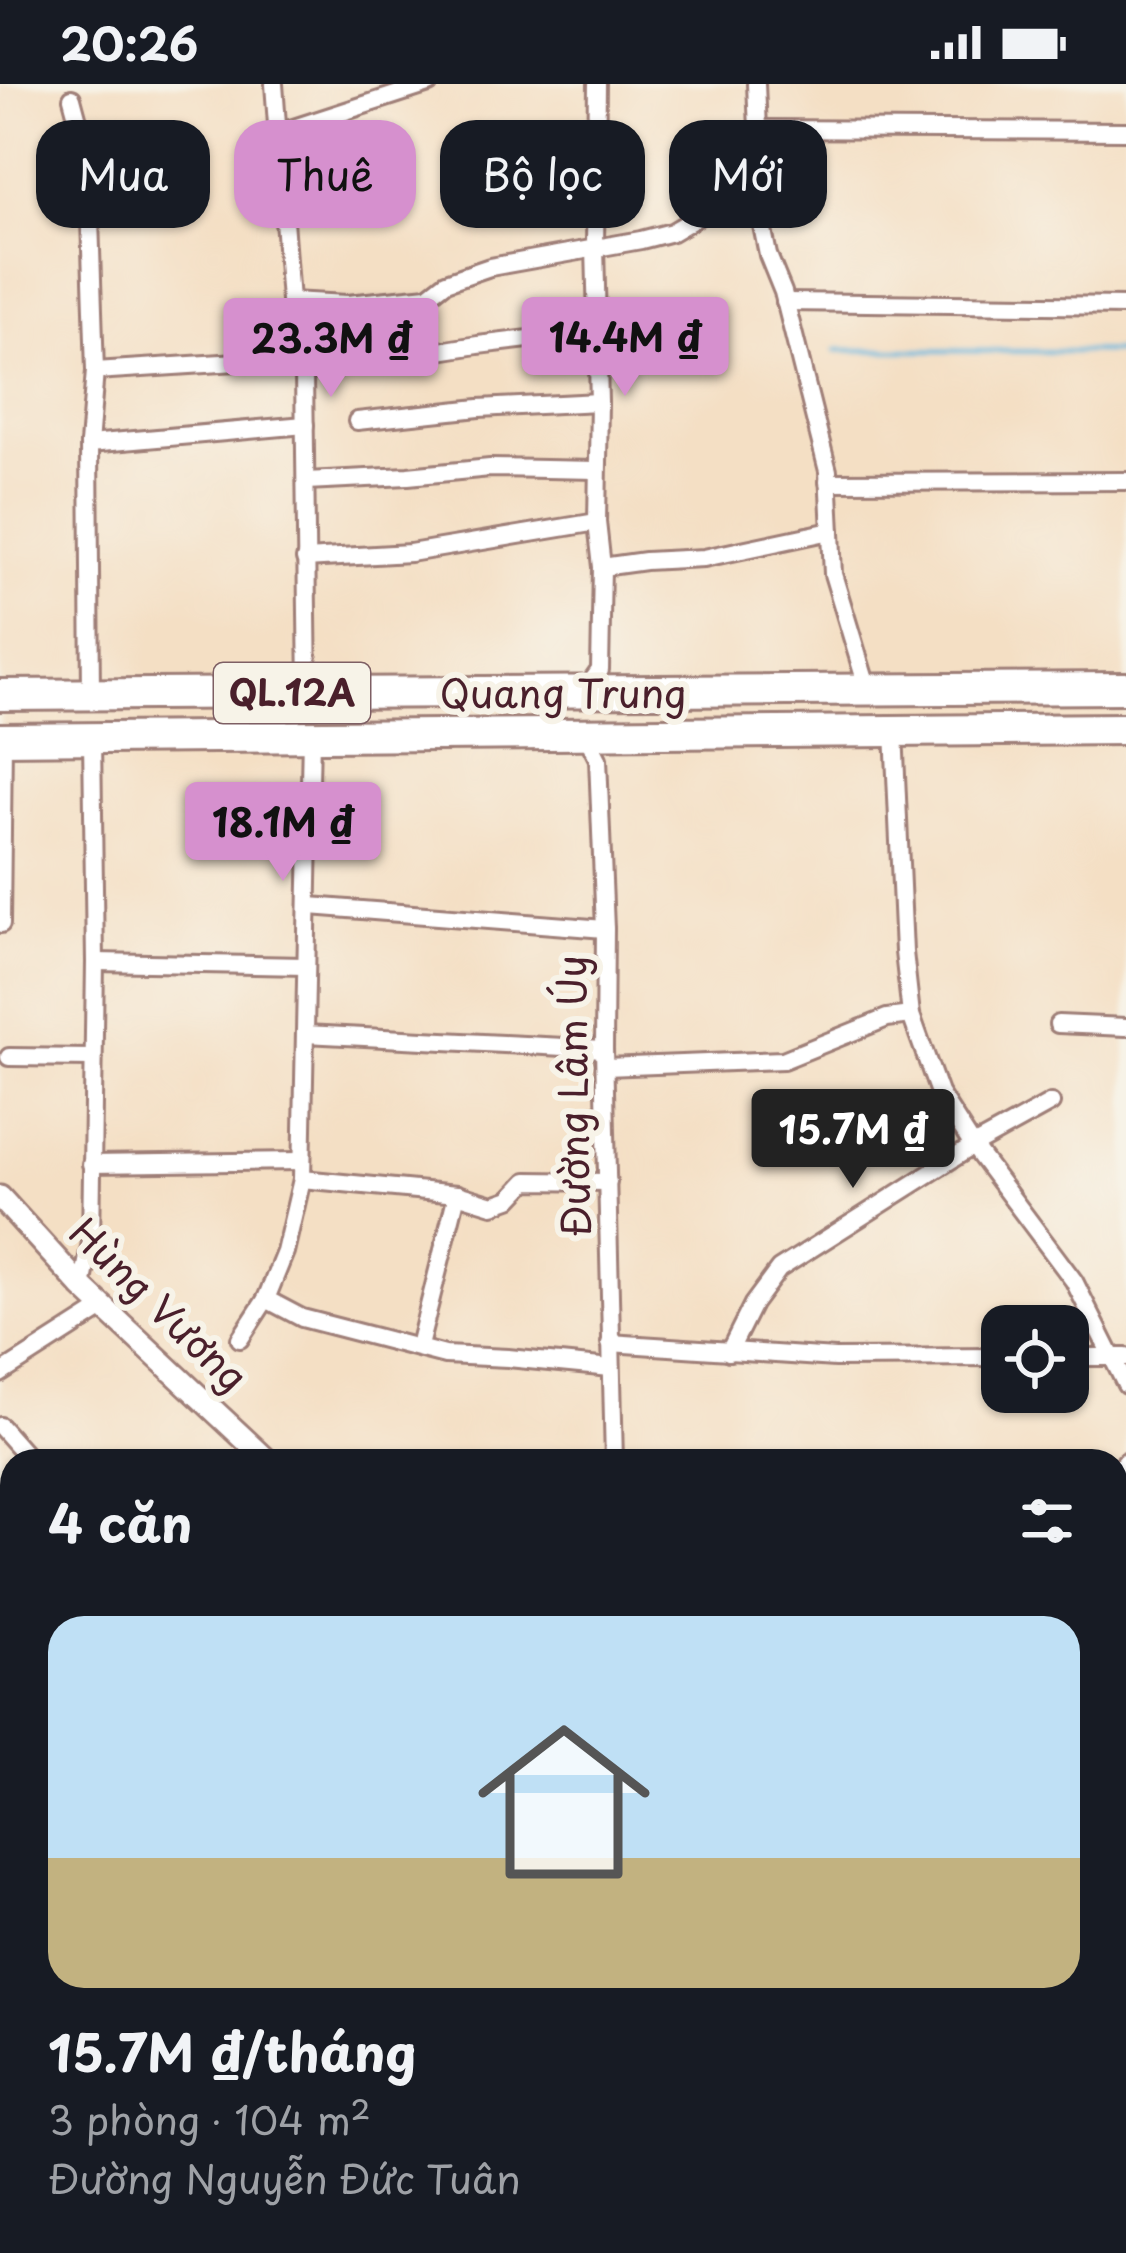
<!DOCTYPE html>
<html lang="vi">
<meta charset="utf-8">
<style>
body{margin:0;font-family:"Playpen Sans",sans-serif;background:#20242c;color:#f1f3f6;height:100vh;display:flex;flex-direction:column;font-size:45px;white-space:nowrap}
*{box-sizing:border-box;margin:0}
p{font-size:39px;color:#9ea1a6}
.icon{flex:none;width:66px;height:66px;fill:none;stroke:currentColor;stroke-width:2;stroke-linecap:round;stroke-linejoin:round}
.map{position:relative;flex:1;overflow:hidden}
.details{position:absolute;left:0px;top:1365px;width:1128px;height:804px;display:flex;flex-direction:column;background:#171b24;border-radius:36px 36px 0 0;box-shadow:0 3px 9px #0004}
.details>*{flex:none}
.top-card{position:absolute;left:36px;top:36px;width:1056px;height:108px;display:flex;gap:24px}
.controls{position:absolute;left:981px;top:1221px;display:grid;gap:24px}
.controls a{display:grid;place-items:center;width:108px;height:108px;border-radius:24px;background:#171b24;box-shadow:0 3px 9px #0004;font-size:60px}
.price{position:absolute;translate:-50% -102px;padding:0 27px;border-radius:12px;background:#d690ce;color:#111;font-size:39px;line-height:78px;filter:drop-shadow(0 3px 6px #0008)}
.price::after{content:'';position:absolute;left:50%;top:72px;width:36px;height:27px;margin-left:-18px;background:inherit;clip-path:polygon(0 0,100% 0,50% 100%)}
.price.selected{background:#222;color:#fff}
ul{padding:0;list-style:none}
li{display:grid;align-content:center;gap:24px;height:636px;padding:0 48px}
li span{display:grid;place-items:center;height:372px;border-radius:36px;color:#555}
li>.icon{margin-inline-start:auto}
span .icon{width:216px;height:216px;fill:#fffc;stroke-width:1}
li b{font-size:51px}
h2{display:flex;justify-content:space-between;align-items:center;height:144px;padding:0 48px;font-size:51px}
.tag{padding:0 42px;border-radius:36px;background:#171b24;box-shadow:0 3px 9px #0004;font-size:42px;line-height:108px}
.tag.selected{background:#d690ce;color:#111}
.status{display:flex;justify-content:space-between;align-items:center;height:84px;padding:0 60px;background:#171b24;direction:ltr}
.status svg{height:33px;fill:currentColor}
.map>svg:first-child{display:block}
.water{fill:#62b7de;stroke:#566b84;stroke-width:3}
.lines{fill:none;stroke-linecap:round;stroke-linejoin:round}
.stream{stroke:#62b7de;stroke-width:4.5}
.minor-casing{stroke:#9f7f78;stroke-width:22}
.tertiary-casing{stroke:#9f7f78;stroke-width:27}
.trunk-casing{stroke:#9f7f78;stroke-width:36}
.minor{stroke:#fff;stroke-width:16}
.tertiary{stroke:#fff;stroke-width:21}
.trunk{stroke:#fff;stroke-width:30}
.labels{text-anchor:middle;stroke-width:12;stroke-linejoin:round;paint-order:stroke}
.shield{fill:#f7f3e8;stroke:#7e5f64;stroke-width:3}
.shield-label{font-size:36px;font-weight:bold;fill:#4a1f2b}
.street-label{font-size:39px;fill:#4a1f2b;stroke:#f7f3e8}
</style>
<div class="status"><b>20:26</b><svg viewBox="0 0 49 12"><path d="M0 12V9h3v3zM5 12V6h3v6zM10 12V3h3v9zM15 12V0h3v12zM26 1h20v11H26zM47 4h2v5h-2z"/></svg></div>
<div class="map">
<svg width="1126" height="2169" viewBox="0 0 1126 2169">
<rect width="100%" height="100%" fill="#f7f3e8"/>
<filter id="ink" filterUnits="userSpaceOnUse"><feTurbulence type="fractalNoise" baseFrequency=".00833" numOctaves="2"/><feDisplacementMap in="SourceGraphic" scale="24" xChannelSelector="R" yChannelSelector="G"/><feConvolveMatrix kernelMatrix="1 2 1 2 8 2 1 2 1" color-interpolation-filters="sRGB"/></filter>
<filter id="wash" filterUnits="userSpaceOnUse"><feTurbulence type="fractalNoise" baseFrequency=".004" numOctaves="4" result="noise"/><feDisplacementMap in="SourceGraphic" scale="48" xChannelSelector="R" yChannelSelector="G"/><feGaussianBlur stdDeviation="2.7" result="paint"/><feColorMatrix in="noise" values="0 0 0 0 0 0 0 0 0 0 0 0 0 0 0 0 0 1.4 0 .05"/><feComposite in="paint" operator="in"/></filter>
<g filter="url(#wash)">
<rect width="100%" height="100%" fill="#f4dfc4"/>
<!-- water -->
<polygon class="water" points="0,2013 12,2021 12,2157 220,2157 238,2169 0,2169"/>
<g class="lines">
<!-- stream -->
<polyline class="stream" points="836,266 1126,268"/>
</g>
</g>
<g filter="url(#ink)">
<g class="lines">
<!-- minor casing -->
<g class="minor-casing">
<g id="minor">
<polyline points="274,0 290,217 290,274"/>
<polyline points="756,0 758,45 755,107 768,171 783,208 828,387 833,490 868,606"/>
<polyline points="72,14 88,74 95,287 89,360 91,609"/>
<polyline points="758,45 1126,47"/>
<polyline points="278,49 429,0"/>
<polyline points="88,74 145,61"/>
<polyline points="290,217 347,220 428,212 446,198 490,183 641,156 672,148 731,113 755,107"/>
<polyline points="785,218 1126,222"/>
<polyline points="95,287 301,274 304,288 308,609"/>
<polyline points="304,288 478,261 596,247"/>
<polyline points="357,337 479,324 599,318"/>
<polyline points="89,360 305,341"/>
<polyline points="306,397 408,392 490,384 597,386"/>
<polyline points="828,398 1126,397"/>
<polyline points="305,475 410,469 597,438"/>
<polyline points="602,483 645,477 704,474 831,447"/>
<polyline points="585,607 600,586 602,483 597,438 599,318 595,163 597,0"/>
<polyline points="894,647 904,868 911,931 939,1009 973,1062 1074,1197 1126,1301"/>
<polyline points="585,649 598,675 605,845 604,965 614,1377"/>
<polyline points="310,822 605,845"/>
<polyline points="1,840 3,655"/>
<polyline points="95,878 306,882"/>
<polyline points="1058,940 1126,943"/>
<polyline points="305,950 604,965"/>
<polyline points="9,973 92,974"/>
<polyline points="605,983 783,976 887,934 911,931"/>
<polyline points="91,1080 302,1077"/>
<polyline points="302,1095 457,1110 493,1121 510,1115 527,1097 608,1098"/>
<polyline points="82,1203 91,1158 95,878 92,654"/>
<polyline points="266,1215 302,1234 445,1271 508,1274 611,1284"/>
<polyline points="240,1255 266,1215 285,1168 302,1095 311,651"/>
<polyline points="610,1259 835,1274 1002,1273"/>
<polyline points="419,1262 457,1110"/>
<polyline points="729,1268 753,1220 779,1185 973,1062 1051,1019"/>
<polyline points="1068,1273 1126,1273"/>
<polyline points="0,1290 105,1223"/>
<polyline points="0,1342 31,1377"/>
<polyline points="1116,1388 1126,1377"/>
<polyline points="1116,1423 1126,1424"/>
<polyline points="0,1535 12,1549"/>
<polyline points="1116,1537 1126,1538"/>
<polyline points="0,1735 12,1749"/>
<polyline points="0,1802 12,1789"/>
<polyline points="0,1927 12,1936"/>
<polyline points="1116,2113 1126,2115"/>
<polyline points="342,2157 362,2169"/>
<polyline points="568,2157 611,2169"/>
<polyline points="507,2169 511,2157"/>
<polyline points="663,2169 666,2157"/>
</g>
</g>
<!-- tertiary casing -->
<g class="tertiary-casing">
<g id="tertiary">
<polyline points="0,1113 82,1203 268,1377"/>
<polyline points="1116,1732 1126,1734"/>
<polyline points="1116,1761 1126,1763"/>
</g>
</g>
<!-- trunk casing -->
<g class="trunk-casing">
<g id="trunk">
<polyline points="0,611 1126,604"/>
<polyline points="0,655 1126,645"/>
</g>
</g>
<!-- minor -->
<use href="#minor" class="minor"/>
<!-- tertiary -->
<use href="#tertiary" class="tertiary"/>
<!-- trunk -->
<use href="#trunk" class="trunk"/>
</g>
</g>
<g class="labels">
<!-- shield labels -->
<rect class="shield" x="214" y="579" width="156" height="60" rx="9"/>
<g class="shield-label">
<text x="292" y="622">QL.12A</text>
</g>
<!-- street labels -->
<g class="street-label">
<text x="563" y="624">Quang Trung</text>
<text transform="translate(574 1012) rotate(-91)" y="14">Đường Lâm Úy</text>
<text transform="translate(158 1221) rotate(44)" y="14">Hùng Vương</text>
</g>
</g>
</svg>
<div class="controls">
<a><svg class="icon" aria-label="locate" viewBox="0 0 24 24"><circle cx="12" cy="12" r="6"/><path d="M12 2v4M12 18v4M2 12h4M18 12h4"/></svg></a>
</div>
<b class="price" style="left:625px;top:315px">14.4M ₫</b>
<b class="price" style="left:331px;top:316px">23.3M ₫</b>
<b class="price" style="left:283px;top:800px">18.1M ₫</b>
<b class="price selected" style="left:853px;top:1107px">15.7M ₫</b>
<div class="top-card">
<a class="tag">Mua</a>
<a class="tag selected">Thuê</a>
<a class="tag">Bộ lọc</a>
<a class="tag">Mới</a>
</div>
<section class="details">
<h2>4 căn<svg class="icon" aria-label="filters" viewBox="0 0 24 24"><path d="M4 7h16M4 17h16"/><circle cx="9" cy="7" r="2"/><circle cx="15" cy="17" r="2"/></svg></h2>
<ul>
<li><span style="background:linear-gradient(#bfe0f5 65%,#c2b280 0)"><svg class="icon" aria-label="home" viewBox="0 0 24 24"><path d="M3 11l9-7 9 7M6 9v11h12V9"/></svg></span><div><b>15.7M ₫/tháng</b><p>3 phòng · 104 m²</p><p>Đường Nguyễn Đức Tuân</p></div></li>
</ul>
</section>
</div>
